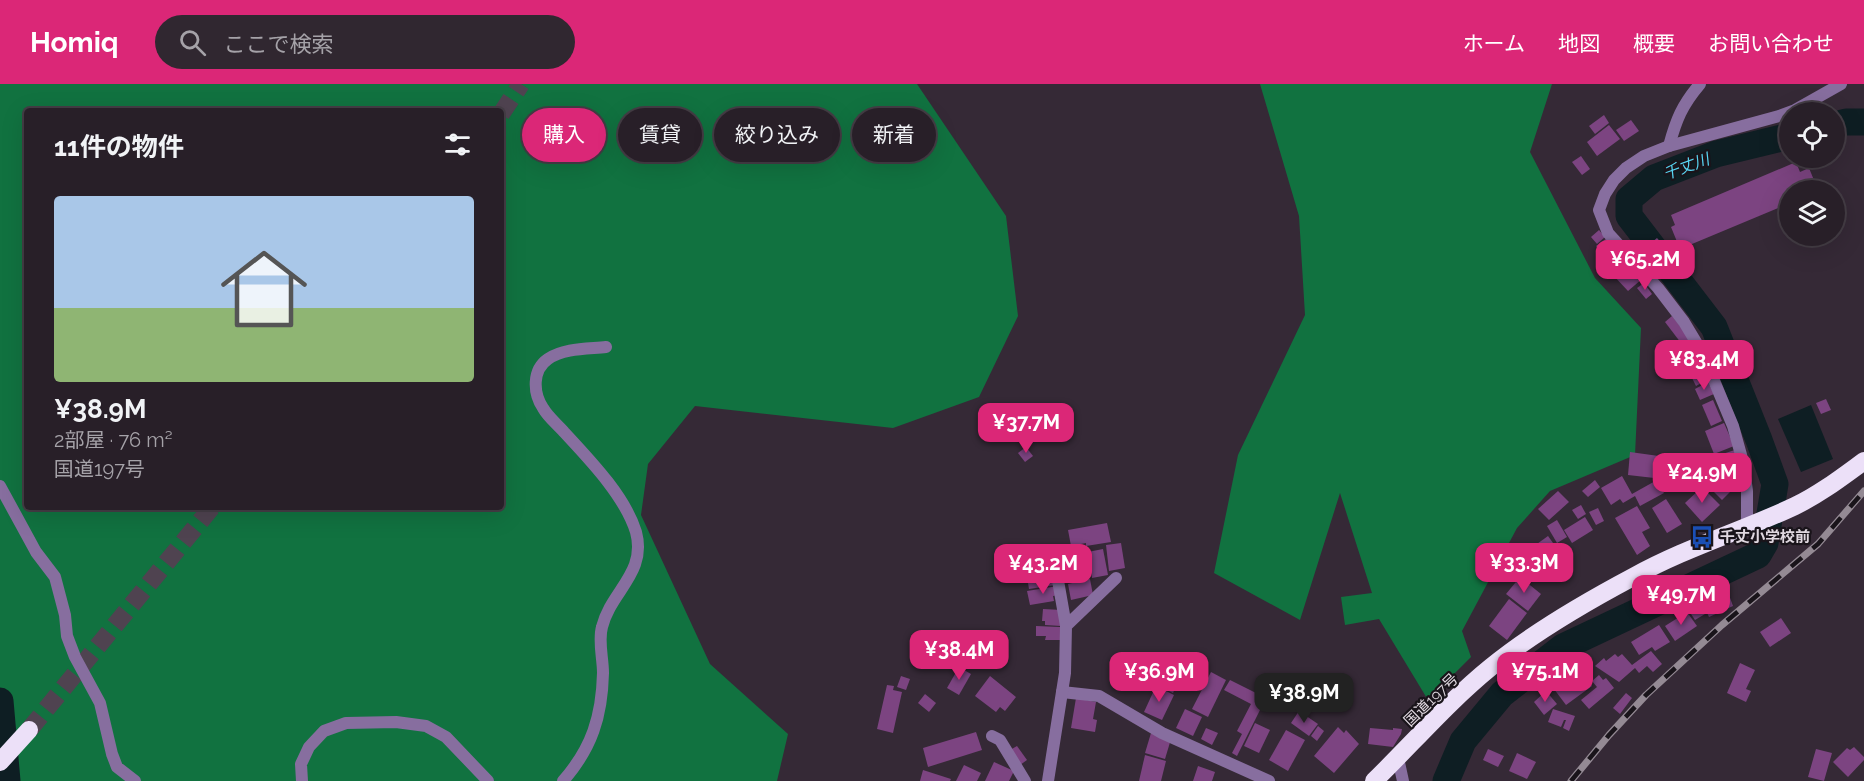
<!DOCTYPE html>
<html lang="ja">
<meta charset="utf-8">
<style>
body{margin:0;font-family:Raleway,"Noto Sans JP",sans-serif;background:#302730;color:#f1f3f6;height:100vh;display:flex;flex-direction:column;font-size:22px;white-space:nowrap}
*{box-sizing:border-box;margin:0}
p{font-size:20px;color:#a5a2a8}
.icon{flex:none;width:33px;height:33px;fill:none;stroke:currentColor;stroke-width:2;stroke-linecap:round;stroke-linejoin:round}
.map{position:relative;flex:1;overflow:hidden}
.side{position:absolute;left:24px;top:24px;width:480px;height:402px;display:flex;flex-direction:column;background:#281f28;border-radius:6px;box-shadow:0 6px 24px #0002,0 0 0 2px #443d45}
.side>*{flex:none}
.hud{position:absolute;left:522px;top:24px;width:570px;height:54px;display:flex;gap:12px}
.tools{position:absolute;left:1779px;top:18px;display:grid;gap:12px}
.tools a{display:grid;place-items:center;width:66px;height:66px;border-radius:50%;background:#281f28;box-shadow:0 6px 24px #0002,0 0 0 2px #443d45;font-size:30px}
.price{position:absolute;translate:-50% -51px;padding:0 14px;border-radius:12px;background:#db2777;color:#fff;font-size:20px;line-height:39px;filter:drop-shadow(0 2px 3px #0008)}
.price::after{content:'';position:absolute;left:50%;top:36px;width:18px;height:14px;margin-left:-9px;background:inherit;clip-path:polygon(0 0,100% 0,50% 100%)}
.price.on{background:#222;color:#fff}
ul{padding:0;list-style:none}
li{display:grid;align-content:center;gap:12px;height:318px;padding:0 30px}
li span{display:grid;place-items:center;height:186px;border-radius:6px;color:#555}
li>.icon{margin-inline-start:auto}
span .icon{width:108px;height:108px;fill:#fffc;stroke-width:1}
li b{font-size:26px}
h2{display:flex;justify-content:space-between;align-items:center;height:72px;padding:0 30px;font-size:26px}
.pill{padding:0 21px;border-radius:27px;background:#281f28;box-shadow:0 6px 24px #0002,0 0 0 2px #443d45;font-size:21px;line-height:54px}
.pill.on{background:#db2777;color:#fff}
header{display:flex;align-items:center;gap:36px;box-sizing:border-box;height:84px;padding:0 30px;background:#db2777;color:#fff}
header strong{font-size:28px}
nav{display:flex;gap:33px;margin-inline-start:auto;font-size:21px}
.search{width:420px;height:54px;background:#302730;display:flex;align-items:center;gap:15px;box-sizing:border-box;padding:0 21px;border-radius:33px;color:#a5a2a8;font-size:22px}
.map>svg:first-child{display:block}
.forest{fill:#117240;fill-rule:evenodd}
.water{fill:#0e1e23}
.lines{fill:none;stroke-linecap:round;stroke-linejoin:round}
.river{stroke:#0e1e23;stroke-width:27}
.building{fill:#7c4481}
.highway-tunnel{stroke:#4f4350;stroke-width:18;stroke-dasharray:18 9;stroke-linecap:butt}
.street{stroke:#876e9f;stroke-width:12}
.highway{stroke:#ece0f8;stroke-width:18}
.rail-casing{stroke:#948a94;stroke-width:7}
.rail{stroke:#19141a;stroke-width:4.5;stroke-dasharray:14;stroke-linecap:butt}
.labels{text-anchor:middle;stroke-width:4.5;stroke-linejoin:round;paint-order:stroke}
.poi-label{font-size:15px;font-weight:bold;fill:#e0d8e0;stroke:#19141a;text-anchor:start}
.street-label{font-size:15px;fill:#e0d8e0;stroke:#19141a}
.water-label{font-size:16px;font-style:italic;fill:#58d5f2;stroke:#19141a}
</style>
<header>
<strong>Homiq</strong>
<div class="search"><svg class="icon" aria-label="search" viewBox="0 0 24 24"><circle cx="10" cy="10" r="6"/><path d="M15 15l6 6"/></svg>ここで検索</div>
<nav><a>ホーム</a><a>地図</a><a>概要</a><a>お問い合わせ</a></nav>
</header>
<div class="map">
<svg width="1864" height="697" viewBox="0 0 1864 697">
<rect width="100%" height="100%" fill="#352936"/>
<!-- forest -->
<g class="forest">
<path d="M0 0H917L1006 132 1018 232 979 313 893 344 695 322 648 380 641 431 710 580 788 650 777 697H0ZM27 27H501V423H27Z"/>
<polygon points="1260,0 1552,0 1530,68 1595,194 1641,244 1635,371 1550,407 1517,444 1462,547 1471,573 1428,616 1379,535 1345,541 1341,513 1372,509 1340,409 1300,536 1214,489 1238,371 1305,231 1299,132"/>
</g>
<!-- water -->
<polygon class="water" points="1811,321 1833,375 1801,388 1778,335"/>
<g class="lines">
<!-- river -->
<g class="river">
<polyline points="1834,41 1846,38 1864,38"/>
<polyline points="0,617 7,697"/>
<polyline points="1446,697 1463,657 1502,610 1563,563 1758,471 1765,459 1775,400 1759,356 1714,243 1629,132 1629,115 1654,94 1716,70 1790,52"/>
</g>
</g>
<!-- building -->
<g class="building">
<polygon points="1604,31 1609,39 1595,50 1589,42"/>
<polygon points="1631,36 1639,47 1624,57 1616,46"/>
<polygon points="1609,41 1620,55 1597,72 1587,58"/>
<polygon points="1581,72 1590,85 1582,91 1572,78"/>
<polygon points="1796,78 1800,88 1809,84 1818,106 1790,106 1790,119 1680,165 1671,143 1675,141 1671,131"/>
<polygon points="1599,146 1605,153 1597,160 1591,153"/>
<polygon points="1607,154 1614,162 1603,171 1596,162"/>
<polygon points="1657,154 1670,169 1665,174 1651,159"/>
<polygon points="1648,161 1663,178 1653,188 1637,171"/>
<polygon points="1614,164 1622,174 1612,183 1603,173"/>
<polygon points="1624,175 1642,195 1628,207 1613,191 1616,189 1613,185"/>
<polygon points="1644,199 1652,210 1646,215 1637,204"/>
<polygon points="1672,232 1692,257 1684,263 1665,238"/>
<polygon points="1696,272 1703,285 1692,290 1686,277"/>
<polygon points="1703,286 1707,296 1696,302 1691,292"/>
<polygon points="1708,298 1714,310 1700,316 1695,305"/>
<polygon points="1826,315 1831,326 1821,330 1816,319"/>
<polygon points="1713,316 1722,337 1711,342 1702,321"/>
<polygon points="1724,339 1734,362 1714,370 1705,347"/>
<polygon points="1026,363 1033,372 1025,378 1018,369"/>
<polygon points="1735,366 1739,379 1719,385 1716,372"/>
<polygon points="1630,368 1666,373 1663,395 1628,391"/>
<polygon points="1706,372 1723,391 1707,406 1689,387"/>
<polygon points="1622,392 1632,410 1657,396 1664,409 1640,422 1635,412 1623,419 1620,415 1611,421 1601,404"/>
<polygon points="1727,394 1735,403 1722,416 1713,407"/>
<polygon points="1595,396 1600,403 1588,413 1582,407"/>
<polygon points="1702,403 1720,421 1702,438 1685,419"/>
<polygon points="1558,407 1569,418 1549,436 1538,425"/>
<polygon points="1666,415 1682,440 1667,449 1652,424"/>
<polygon points="1581,421 1586,430 1578,435 1572,426"/>
<polygon points="1637,422 1650,444 1642,448 1650,462 1637,471 1615,434"/>
<polygon points="1598,424 1604,437 1596,441 1589,428"/>
<polygon points="1585,433 1593,446 1572,459 1564,446"/>
<polygon points="1557,436 1567,453 1557,459 1547,442"/>
<polygon points="1107,439 1111,458 1086,462 1086,459 1071,462 1068,446"/>
<polygon points="1548,452 1561,470 1543,483 1530,465"/>
<polygon points="1121,459 1125,484 1109,487 1106,461"/>
<polygon points="1103,465 1108,491 1092,494 1088,468"/>
<polygon points="1087,468 1089,487 1068,490 1066,470"/>
<polygon points="1562,471 1571,484 1552,497 1543,485"/>
<polygon points="1053,488 1055,501 1029,505 1027,493"/>
<polygon points="1520,493 1541,510 1528,527 1506,510"/>
<polygon points="1090,495 1093,511 1071,516 1068,500"/>
<polygon points="1058,502 1059,511 1053,512 1054,517 1030,521 1027,507"/>
<polygon points="1729,511 1733,522 1709,533 1704,522"/>
<polygon points="1509,515 1527,529 1507,556 1489,542"/>
<polygon points="1699,521 1705,530 1695,536 1689,527"/>
<polygon points="1043,525 1062,526 1061,542 1045,541 1045,537 1042,537"/>
<polygon points="1687,528 1697,542 1675,557 1665,542"/>
<polygon points="1781,534 1791,549 1770,563 1760,548"/>
<polygon points="1659,541 1670,558 1655,567 1652,563 1639,571 1631,558"/>
<polygon points="1036,542 1060,543 1060,556 1045,556 1046,552 1036,552"/>
<polygon points="949,561 952,575 929,580 926,565"/>
<polygon points="1651,567 1662,580 1653,588 1647,582 1639,589 1635,584 1619,598 1595,582 1604,574 1606,577 1615,570 1618,573 1622,570 1632,581"/>
<polygon points="1170,574 1191,584 1182,602 1177,600 1173,609 1157,601"/>
<polygon points="1740,579 1755,586 1746,605 1751,607 1746,618 1727,609"/>
<polygon points="959,583 971,590 959,611 947,604"/>
<polygon points="1580,586 1592,602 1566,621 1554,605"/>
<polygon points="1211,588 1226,596 1208,633 1192,625"/>
<polygon points="1599,591 1603,596 1606,594 1614,604 1589,625 1581,616 1597,603 1592,597"/>
<polygon points="901,592 910,595 906,606 897,603"/>
<polygon points="990,592 1016,613 1005,627 1000,623 996,628 975,612"/>
<polygon points="1230,596 1266,614 1237,672 1232,669 1242,650 1237,647 1251,620 1224,606"/>
<polygon points="887,601 894,602 893,606 902,608 893,649 877,645"/>
<polygon points="1156,602 1174,611 1162,636 1144,628"/>
<polygon points="1546,607 1557,620 1544,631 1534,618"/>
<polygon points="1626,609 1632,614 1620,630 1613,624"/>
<polygon points="925,610 936,619 929,628 918,619"/>
<polygon points="1076,614 1096,618 1093,635 1097,636 1095,648 1071,644"/>
<polygon points="1185,625 1202,633 1193,652 1176,644"/>
<polygon points="1553,625 1575,632 1569,647 1563,644 1566,636 1564,636 1561,643 1548,638"/>
<polygon points="1299,627 1318,640 1309,652 1291,639"/>
<polygon points="1255,639 1270,646 1259,669 1244,662"/>
<polygon points="1318,642 1324,647 1317,657 1311,652"/>
<polygon points="1338,643 1344,649 1346,646 1359,660 1334,689 1314,672"/>
<polygon points="1206,644 1218,649 1212,661 1201,655"/>
<polygon points="1370,644 1393,646 1393,644 1402,645 1401,650 1393,663 1368,660"/>
<polygon points="1286,646 1305,656 1288,687 1269,676"/>
<polygon points="976,648 982,666 928,683 923,664"/>
<polygon points="1151,649 1171,655 1165,675 1145,669"/>
<polygon points="1017,662 1027,676 1020,681 1010,666"/>
<polygon points="1854,663 1864,673 1864,676 1848,693 1833,678 1847,664 1850,666"/>
<polygon points="1488,665 1504,672 1498,683 1483,676"/>
<polygon points="1816,665 1832,669 1824,697 1808,693"/>
<polygon points="1517,669 1536,678 1527,695 1509,687"/>
<polygon points="1145,671 1166,677 1161,697 1139,697"/>
<polygon points="994,678 1014,687 1009,697 985,697"/>
<polygon points="964,681 981,689 977,697 956,697"/>
<polygon points="1198,682 1215,688 1212,697 1193,697"/>
<polygon points="923,686 951,695 950,697 920,697"/>
</g>
<g class="lines">
<!-- highway-tunnel -->
<g class="highway-tunnel">
<polyline points="501,30 521,0"/>
<polyline points="29,646 212,423"/>
</g>
<!-- street -->
<g class="street">
<path d="M1669 62C1676 36 1682 21 1700 0"/>
<polyline points="0,402 36,468 55,493 65,531 67,552 75,573 100,619 112,670 117,683 135,697"/>
<polyline points="1747,441 1747,407 1743,378 1733,342 1702,268 1684,238 1658,204 1608,149 1599,126 1605,110 1614,96 1626,84 1644,72 1669,62 1779,32 1795,26 1841,0"/>
<polyline points="1054,474 1066,542"/>
<polyline points="1062,608 1099,612 1162,649 1269,697"/>
<polyline points="992,652 1000,656 1025,697"/>
<polyline points="1398,674 1403,697"/>
<polyline points="302,697 301,680 309,663 324,647 346,639 396,638 426,642 446,653 488,697"/>
<path d="M563 697C592 664 602 632 603 589 603 574 598 557 602 543 611 507 647 489 636 448 625 412 589 375 564 348 557 340 548 333 543 324 533 309 532 286 548 275 564 264 588 265 606 263"/>
<polyline points="1048,697 1065,589 1066,542 1116,494"/>
</g>
<!-- highway -->
<g class="highway">
<polyline points="0,678 29,646"/>
<path d="M1374 697C1413 659 1449 617 1491 583 1534 548 1584 519 1633 493 1685 464 1742 447 1795 422 1820 410 1842 393 1864 377"/>
</g>
<!-- rail casing -->
<g class="rail-casing">
<polyline id="rail" points="1571,697 1609,651 1646,611 1722,541 1818,460 1864,407"/>
</g>
<!-- rail -->
<use href="#rail" class="rail"/>
</g>
<!-- icons -->
<defs>
<g id="bus-bare" transform="scale(1.8)"><path d="M-5-6H5V4H4V6H2V4H-2V6H-4V4H-5ZM-3.5-4V0h7V-4ZM-3.5 1.2v1.5H-2V1.2ZM2 1.2v1.5H3.5V1.2Z" fill="#1a4fb4" stroke="#19141a" stroke-width="2.5" paint-order="stroke"/></g>
</defs>
<g fill-rule="evenodd">
<use href="#bus-bare" x="1702" y="453"/>
</g>
<g class="labels">
<!-- poi labels -->
<g class="poi-label">
<text x="1720" y="458">千丈小学校前</text>
</g>
<!-- street labels -->
<g class="street-label">
<text transform="translate(1431 616) rotate(-44)" y="5">国道197号</text>
</g>
<!-- water labels -->
<g class="water-label">
<text transform="translate(1686 82) rotate(-20)" y="6">千丈川</text>
</g>
</g>
</svg>
<div class="tools">
<a><svg class="icon" aria-label="locate" viewBox="0 0 24 24"><circle cx="12" cy="12" r="6"/><path d="M12 2v4M12 18v4M2 12h4M18 12h4"/></svg></a>
<a><svg class="icon" aria-label="layers" viewBox="0 0 24 24"><path d="M12 4l9 5-9 5-9-5zM3 14l9 5 9-5"/></svg></a>
</div>
<b class="price" style="left:1645px;top:207px">¥65.2M</b>
<b class="price" style="left:1704px;top:307px">¥83.4M</b>
<b class="price" style="left:1026px;top:370px">¥37.7M</b>
<b class="price" style="left:1702px;top:420px">¥24.9M</b>
<b class="price" style="left:1524px;top:510px">¥33.3M</b>
<b class="price" style="left:1043px;top:511px">¥43.2M</b>
<b class="price" style="left:1681px;top:542px">¥49.7M</b>
<b class="price" style="left:959px;top:597px">¥38.4M</b>
<b class="price" style="left:1159px;top:619px">¥36.9M</b>
<b class="price" style="left:1545px;top:619px">¥75.1M</b>
<b class="price on" style="left:1304px;top:640px">¥38.9M</b>
<div class="hud">
<a class="pill on">購入</a>
<a class="pill">賃貸</a>
<a class="pill">絞り込み</a>
<a class="pill">新着</a>
</div>
<section class="side">
<h2>11件の物件<svg class="icon" aria-label="filters" viewBox="0 0 24 24"><path d="M4 7h16M4 17h16"/><circle cx="9" cy="7" r="2"/><circle cx="15" cy="17" r="2"/></svg></h2>
<ul>
<li><span style="background:linear-gradient(#a9c7e8 60%,#8fb573 0)"><svg class="icon" aria-label="home" viewBox="0 0 24 24"><path d="M3 11l9-7 9 7M6 9v11h12V9"/></svg></span><div><b>¥38.9M</b><p>2部屋 · 76 m²</p><p>国道197号</p></div></li>
</ul>
</section>
</div>
